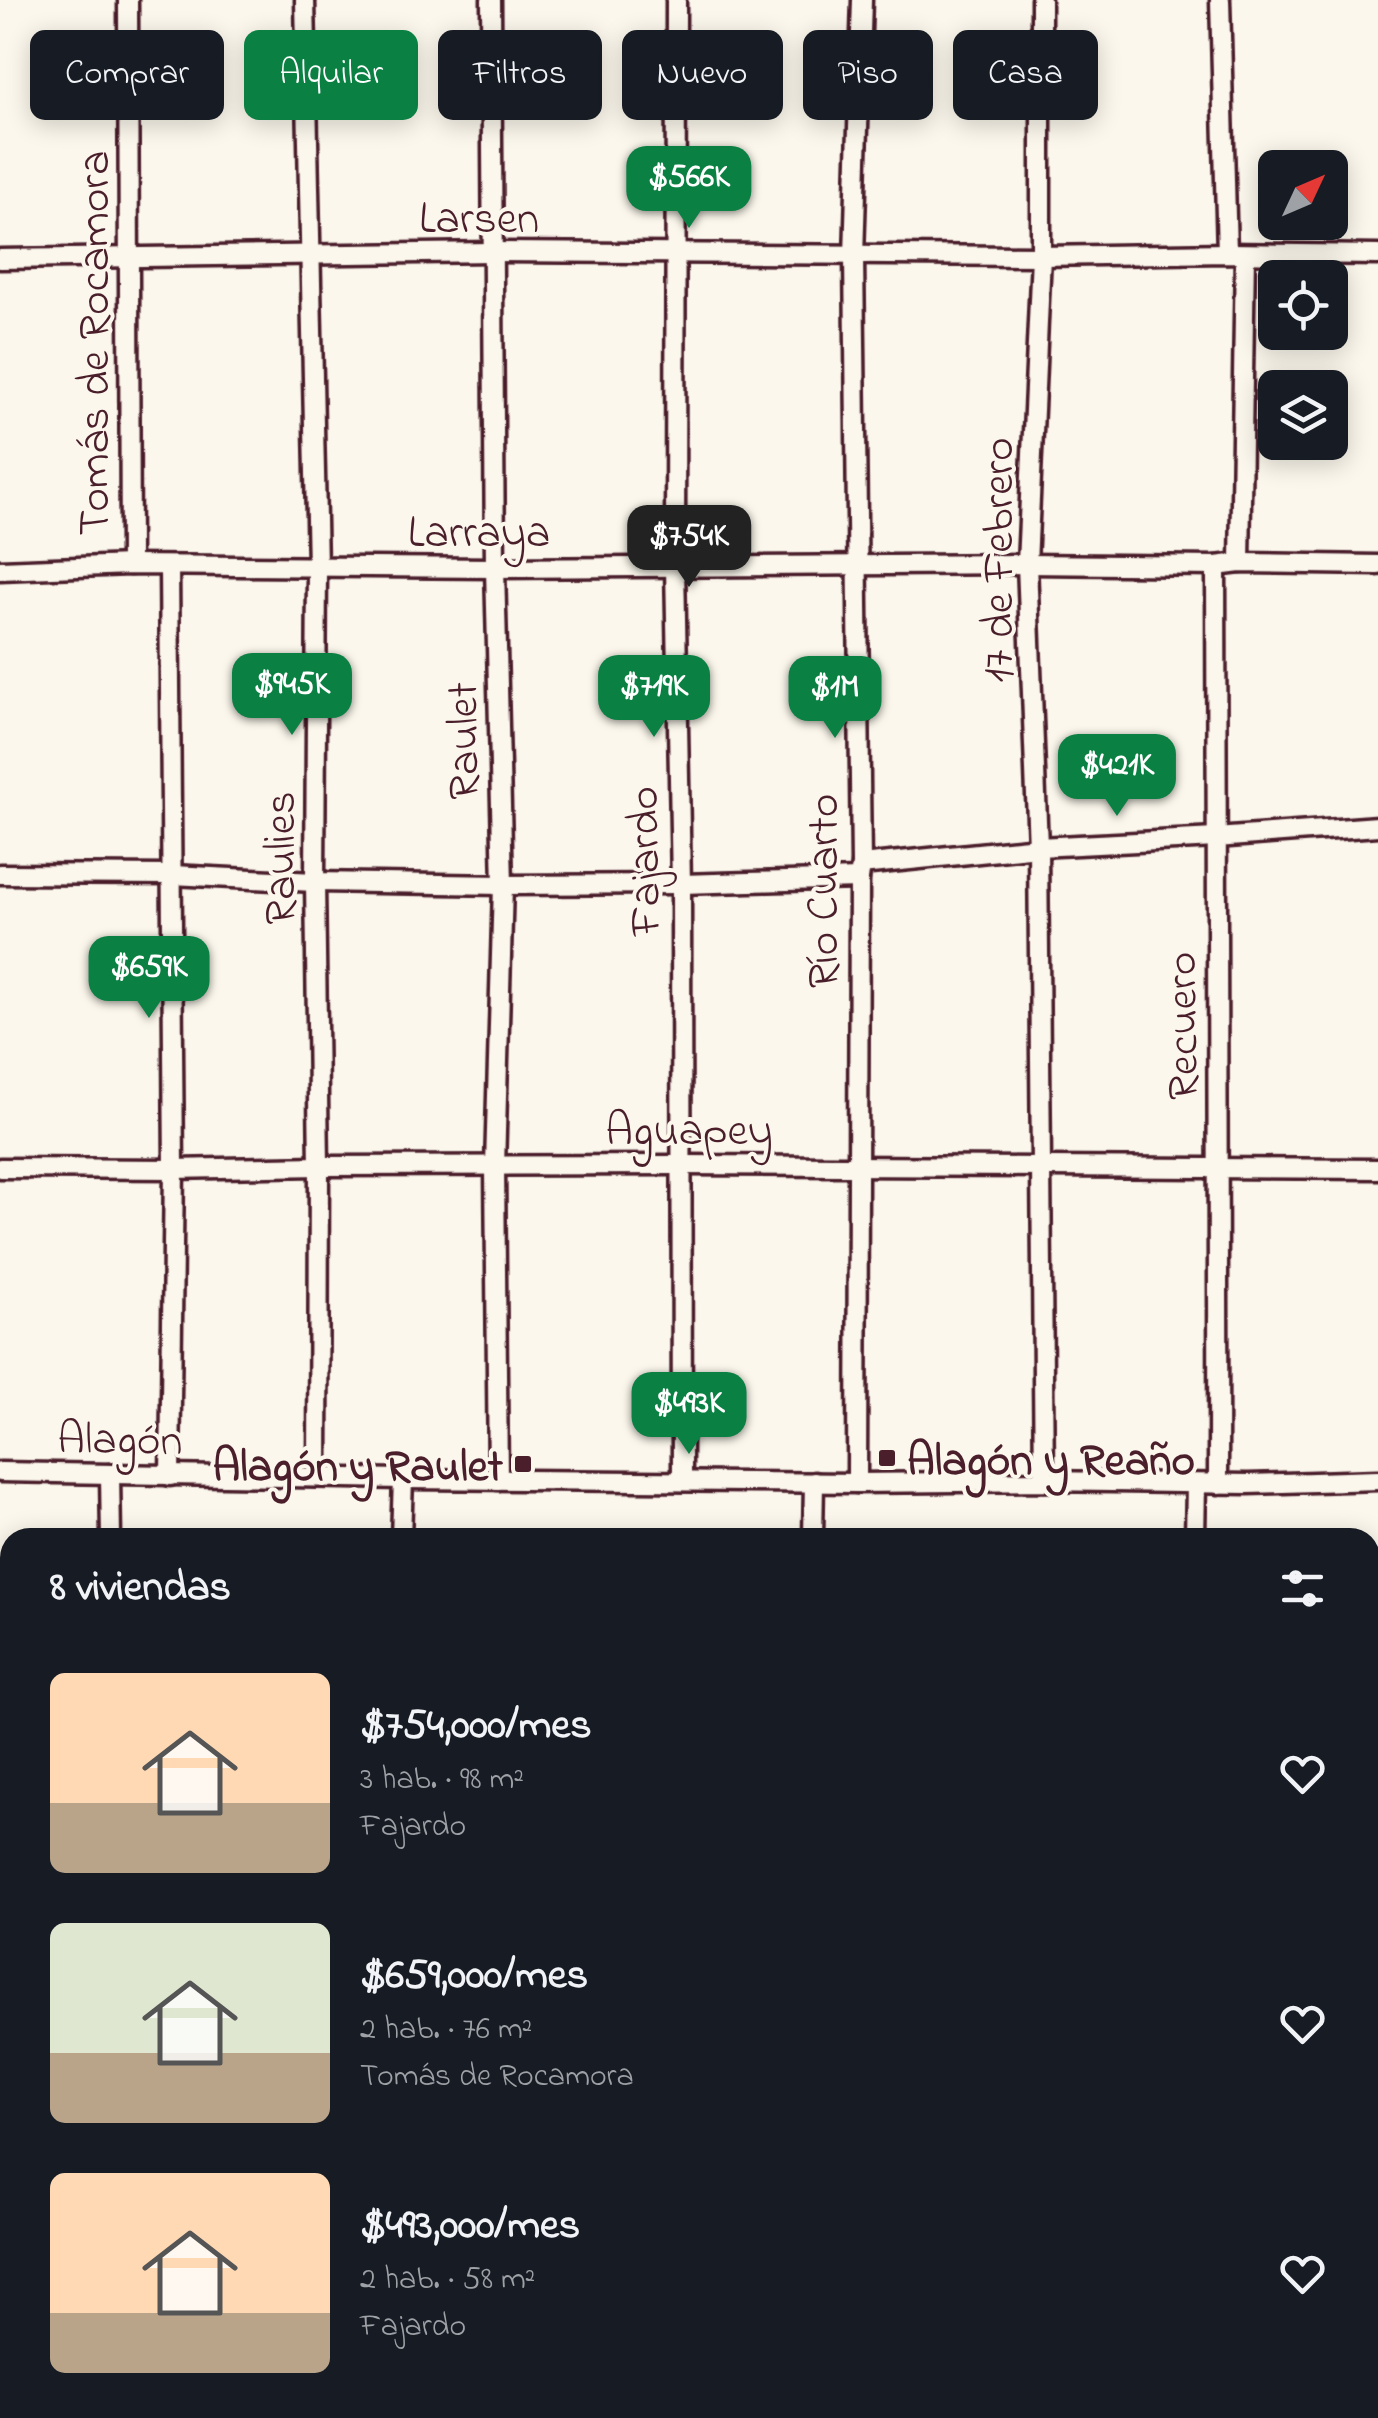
<!DOCTYPE html>
<html lang="es">
<meta charset="utf-8">
<style>
body{margin:0;font-family:"Indie Flower",sans-serif;background:#242831;color:#f1f3f6;height:100vh;display:flex;flex-direction:column;font-size:38px;white-space:nowrap}
*{box-sizing:border-box;margin:0}
p{font-size:32px;color:#9ea1a6}
.icon{flex:none;width:55px;height:55px;fill:none;stroke:currentColor;stroke-width:2;stroke-linecap:round;stroke-linejoin:round}
.map{position:relative;flex:1;overflow:hidden}
.drawer{position:absolute;left:0px;top:1528px;width:1380px;height:892px;display:flex;flex-direction:column;background:#171b24;border-radius:30px 30px 0 0;box-shadow:0 5px 25px #0003}
.drawer>*{flex:none}
.guide{position:absolute;left:30px;top:30px;width:1320px;height:90px;display:flex;gap:20px}
.needle{width:65px;rotate:46deg}
.buttons{position:absolute;left:1258px;top:150px;display:grid;gap:20px}
.buttons a{display:grid;place-items:center;width:90px;height:90px;border-radius:15px;background:#171b24;box-shadow:0 5px 25px #0003;font-size:50px}
.price{position:absolute;translate:-50% -85px;padding:0 22px;border-radius:20px;background:#0b8043;color:#fff;font-size:32px;line-height:65px;filter:drop-shadow(0 2px 5px #0008)}
.price::after{content:'';position:absolute;left:50%;top:60px;width:30px;height:22px;margin-left:-15px;background:inherit;clip-path:polygon(0 0,100% 0,50% 100%)}
.price.selected{background:#222;color:#fff}
ul{padding:0;list-style:none}
li{display:flex;align-items:center;gap:30px;height:250px;padding:0 50px}
li span{display:grid;place-items:center;flex:none;width:280px;height:200px;border-radius:15px;color:#555}
li>.icon{margin-inline-start:auto}
span .icon{width:120px;height:120px;fill:#fffc;stroke-width:1}
li b{font-size:42px}
h2{display:flex;justify-content:space-between;align-items:center;height:120px;padding:0 50px;font-size:42px}
.chip{padding:0 35px;border-radius:15px;background:#171b24;box-shadow:0 5px 25px #0003;font-size:35px;line-height:90px}
.chip.selected{background:#0b8043;color:#fff}
.map>svg:first-child{display:block}
.lines{fill:none;stroke-linecap:round;stroke-linejoin:round}
.street-casing{stroke:#4a1f2b;stroke-width:25}
.street{stroke:#fbf7ec;stroke-width:18}
.poi-dot{fill:#4a1f2b;stroke:#fbf7ec;stroke-width:4}
.labels{text-anchor:middle;stroke-width:8;stroke-linejoin:round;paint-order:stroke}
.street-label{font-size:45px;fill:#4a1f2b;stroke:#fbf7ec}
.poi-label{font-size:45px;font-weight:bold;fill:#4a1f2b;stroke:#fbf7ec;text-anchor:start}
</style>
<div class="map">
<svg width="1378" height="2418" viewBox="0 0 1378 2418">
<rect width="100%" height="100%" fill="#fbf7ec"/>
<filter id="ink" filterUnits="userSpaceOnUse"><feTurbulence type="fractalNoise" baseFrequency=".01" numOctaves="2"/><feDisplacementMap in="SourceGraphic" scale="20" xChannelSelector="R" yChannelSelector="G"/><feConvolveMatrix kernelMatrix="1 2 1 2 8 2 1 2 1" color-interpolation-filters="sRGB"/></filter>
<g filter="url(#ink)">
<g class="lines">
<!-- street casing -->
<g class="street-casing">
<g id="street">
<polyline points="128,0 130,565"/>
<polyline points="305,0 317,567 315,882 319,1166 318,1477"/>
<polyline points="491,0 495,568 503,885 495,1166 498,1480"/>
<polyline points="676,0 675,566 681,884 682,1481"/>
<polyline points="1041,0 1041,256 1027,564 1038,847 1044,1481"/>
<polyline points="1220,0 1227,253"/>
<polyline points="0,259 492,252 1041,256 1227,253 1378,255"/>
<polyline points="1240,563 1245,254"/>
<polyline points="169,566 174,1169 170,1476"/>
<path d="M1216 566C1216 872 1219 1178 1218 1484"/>
<polyline points="0,570 130,565 495,568 1027,564 1216,566 1240,563 1378,565"/>
<polyline points="861,865 1038,847 1216,838 1378,826"/>
<polyline points="0,874 172,875 315,882 503,885 681,884 859,879"/>
<polyline points="0,1168 174,1169 319,1166 680,1165 1378,1169"/>
<polyline points="0,1472 403,1479 857,1483 1044,1481 1248,1484 1378,1480"/>
<polyline points="110,1474 111,1538"/>
<polyline points="857,1483 859,879 861,865 854,256 862,0"/>
<polyline points="401,1538 403,1479"/>
<polyline points="813,1538 814,1482"/>
<polyline points="1195,1538 1196,1484"/>
<polyline points="1370,1635 1378,1635"/>
<polyline points="0,1655 10,1655"/>
<polyline points="1370,1792 1378,1792"/>
<polyline points="0,1868 10,1868"/>
<polyline points="1370,1953 1378,1954"/>
<polyline points="0,2082 10,2082"/>
<polyline points="1370,2110 1378,2110"/>
<polyline points="1370,2263 1378,2263"/>
<polyline points="0,2297 10,2297"/>
<polyline points="405,2418 405,2410"/>
<polyline points="804,2418 804,2410"/>
<polyline points="1197,2418 1197,2410"/>
</g>
</g>
<!-- street -->
<use href="#street" class="street"/>
</g>
</g>
<!-- markers -->
<g class="poi-dot">
<rect x="877" y="1448" width="20" height="20" rx="5"/>
<rect x="513" y="1454" width="20" height="20" rx="5"/>
</g>
<g class="labels">
<!-- street labels -->
<g class="street-label">
<text x="479" y="232">Larsen</text>
<text transform="translate(92 343) rotate(-90)" y="16">Tomás de Rocamora</text>
<text x="479" y="546">Larraya</text>
<text transform="translate(996 560) rotate(-90)" y="16">17 de Febrero</text>
<text transform="translate(461 741) rotate(-91)" y="16">Raulet</text>
<text transform="translate(278 858) rotate(-90)" y="16">Raulies</text>
<text transform="translate(642 861) rotate(-91)" y="16">Fajardo</text>
<text transform="translate(821 891) rotate(-90)" y="16">Río Cuarto</text>
<text transform="translate(1180 1026) rotate(-91)" y="16">Recuero</text>
<text x="689" y="1144">Aguapey</text>
<text transform="translate(120 1437) rotate(1)" y="16">Alagón</text>
</g>
<!-- poi labels -->
<g class="poi-label">
<text x="907" y="1474">Alagón y Reaño</text>
<text x="503" y="1480" text-anchor="end">Alagón y Raulet</text>
</g>
</g>
</svg>
<div class="buttons">
<a><svg class="needle" viewBox="-14 -14 28 28"><path d="M0-13l5 13h-10z" fill="#e53935"/><path d="M0 13l5-13h-10z" fill="#9ea1a6"/></svg></a>
<a><svg class="icon" aria-label="locate" viewBox="0 0 24 24"><circle cx="12" cy="12" r="6"/><path d="M12 2v4M12 18v4M2 12h4M18 12h4"/></svg></a>
<a><svg class="icon" aria-label="layers" viewBox="0 0 24 24"><path d="M12 4l9 5-9 5-9-5zM3 14l9 5 9-5"/></svg></a>
</div>
<b class="price" style="left:689px;top:231px">$566K</b>
<b class="price selected" style="left:689px;top:590px">$754K</b>
<b class="price" style="left:292px;top:738px">$945K</b>
<b class="price" style="left:654px;top:740px">$719K</b>
<b class="price" style="left:835px;top:741px">$1M</b>
<b class="price" style="left:1117px;top:819px">$421K</b>
<b class="price" style="left:149px;top:1021px">$659K</b>
<b class="price" style="left:689px;top:1457px">$493K</b>
<div class="guide">
<a class="chip">Comprar</a>
<a class="chip selected">Alquilar</a>
<a class="chip">Filtros</a>
<a class="chip">Nuevo</a>
<a class="chip">Piso</a>
<a class="chip">Casa</a>
</div>
<section class="drawer">
<h2>8 viviendas<svg class="icon" aria-label="filters" viewBox="0 0 24 24"><path d="M4 7h16M4 17h16"/><circle cx="9" cy="7" r="2"/><circle cx="15" cy="17" r="2"/></svg></h2>
<ul>
<li><span style="background:linear-gradient(#ffd9b3 65%,#b9a48a 0)"><svg class="icon" aria-label="home" viewBox="0 0 24 24"><path d="M3 11l9-7 9 7M6 9v11h12V9"/></svg></span><div><b>$754,000/mes</b><p>3 hab. · 98 m²</p><p>Fajardo</p></div><svg class="icon" aria-label="heart" viewBox="0 0 24 24"><path d="M12 20l-8-8c-3-5 5-10 8-4 3-6 11-1 8 4z"/></svg></li>
<li><span style="background:linear-gradient(#dfe7d0 65%,#b9a48a 0)"><svg class="icon" aria-label="home" viewBox="0 0 24 24"><path d="M3 11l9-7 9 7M6 9v11h12V9"/></svg></span><div><b>$659,000/mes</b><p>2 hab. · 76 m²</p><p>Tomás de Rocamora</p></div><svg class="icon" aria-label="heart" viewBox="0 0 24 24"><path d="M12 20l-8-8c-3-5 5-10 8-4 3-6 11-1 8 4z"/></svg></li>
<li><span style="background:linear-gradient(#ffd9b3 70%,#b9a48a 0)"><svg class="icon" aria-label="home" viewBox="0 0 24 24"><path d="M3 11l9-7 9 7M6 9v11h12V9"/></svg></span><div><b>$493,000/mes</b><p>2 hab. · 58 m²</p><p>Fajardo</p></div><svg class="icon" aria-label="heart" viewBox="0 0 24 24"><path d="M12 20l-8-8c-3-5 5-10 8-4 3-6 11-1 8 4z"/></svg></li>
</ul>
</section>
</div>
